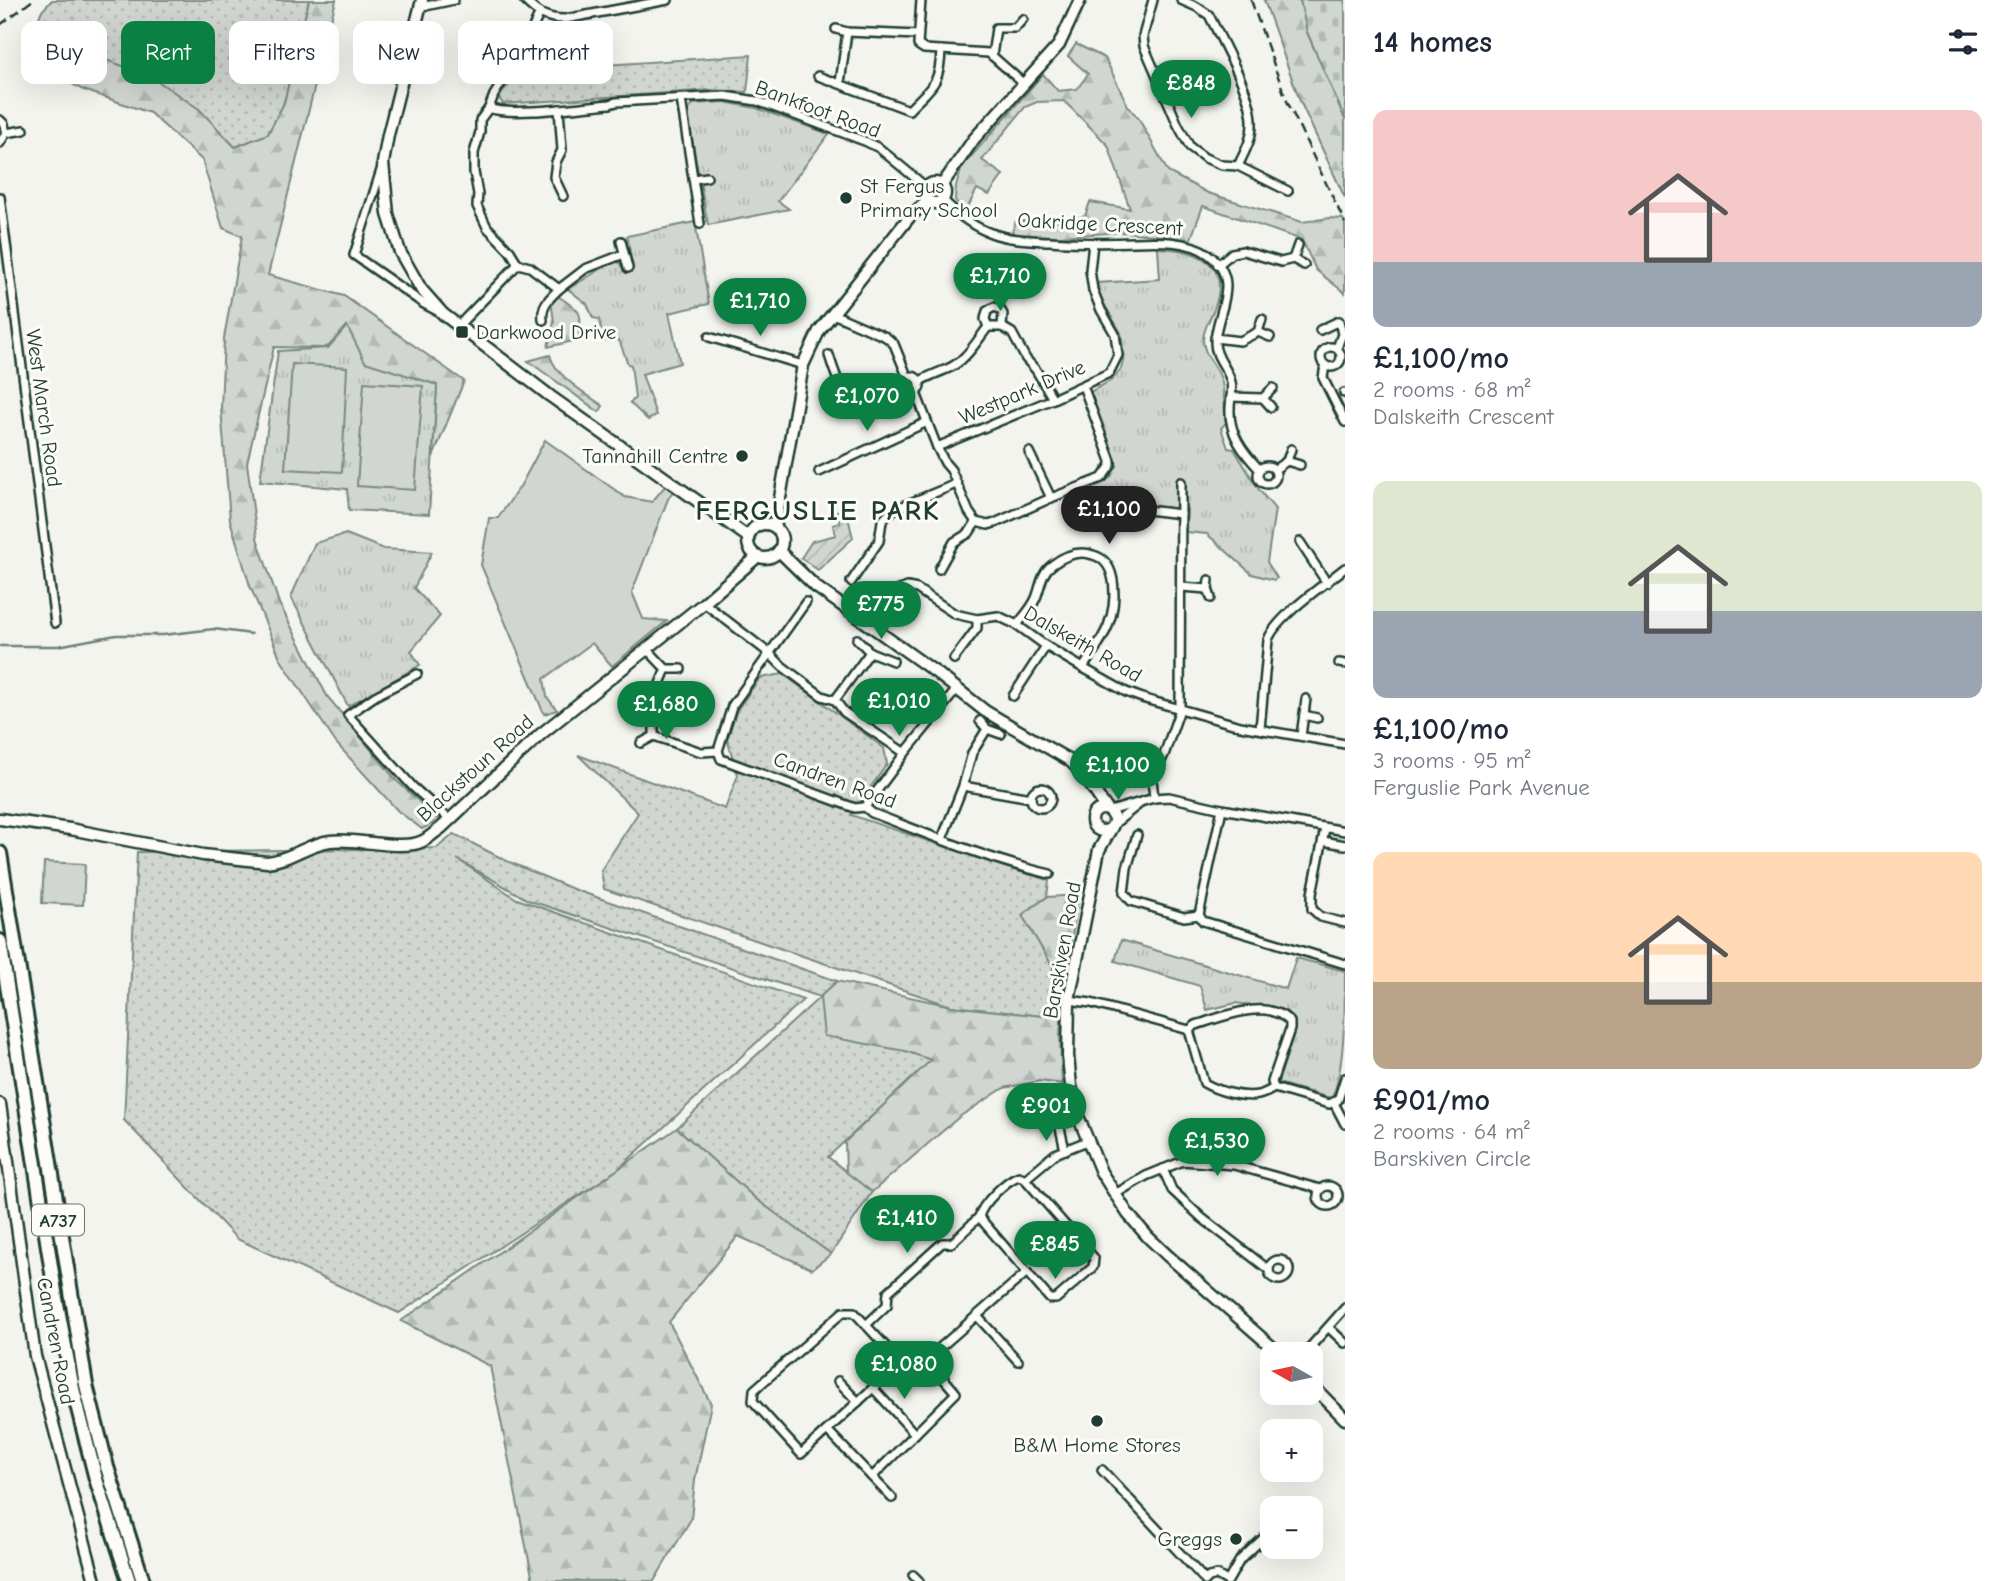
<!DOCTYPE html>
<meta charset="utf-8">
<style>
body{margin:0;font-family:"Comic Neue",sans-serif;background:#f2f2f3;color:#1f2937;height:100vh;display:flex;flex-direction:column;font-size:26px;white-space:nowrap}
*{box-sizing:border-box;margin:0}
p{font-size:23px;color:#747a83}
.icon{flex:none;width:38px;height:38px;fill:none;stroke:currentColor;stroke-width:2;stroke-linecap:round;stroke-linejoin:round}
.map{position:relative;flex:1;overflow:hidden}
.sheet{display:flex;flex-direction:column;background:#fff;width:665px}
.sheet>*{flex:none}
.banner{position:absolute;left:21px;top:21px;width:665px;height:63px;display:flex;gap:14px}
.needle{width:46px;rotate:279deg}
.controls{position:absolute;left:1260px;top:1342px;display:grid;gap:14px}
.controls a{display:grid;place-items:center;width:63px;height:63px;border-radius:14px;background:#fff;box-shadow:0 7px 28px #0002;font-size:35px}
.price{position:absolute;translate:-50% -60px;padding:0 16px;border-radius:24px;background:#0b8043;color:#fff;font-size:23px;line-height:46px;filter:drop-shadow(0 2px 4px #0008)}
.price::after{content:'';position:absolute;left:50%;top:42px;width:21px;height:16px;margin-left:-10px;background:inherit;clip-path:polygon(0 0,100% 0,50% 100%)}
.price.on{background:#222;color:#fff}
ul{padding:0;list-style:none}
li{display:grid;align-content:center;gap:14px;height:371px;padding:0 28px}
li span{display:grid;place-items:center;height:217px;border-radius:14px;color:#555}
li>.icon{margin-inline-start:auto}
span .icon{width:126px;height:126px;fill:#fffc;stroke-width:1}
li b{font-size:30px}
h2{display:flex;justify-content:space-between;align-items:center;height:84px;padding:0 28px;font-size:30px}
.tag{padding:0 24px;border-radius:14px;background:#fff;box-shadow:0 7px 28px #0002;font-size:24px;line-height:63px}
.tag.on{background:#0b8043;color:#fff}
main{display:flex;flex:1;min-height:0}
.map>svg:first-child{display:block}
.grass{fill:url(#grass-dots);stroke:#788a82;stroke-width:2}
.forest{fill:url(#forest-firs);stroke:#788a82;stroke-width:2}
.cemetery{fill:url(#cemetery-stones);stroke:#788a82;stroke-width:2}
.park{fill:url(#park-tufts);stroke:#788a82;stroke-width:2}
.garden{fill:url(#garden-furrows);stroke:#788a82;stroke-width:2}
.pitch{fill:#d1d6d1;stroke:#788a82;stroke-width:2}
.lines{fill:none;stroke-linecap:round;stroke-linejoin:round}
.stream{stroke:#6e8179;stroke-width:2.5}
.street-casing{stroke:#1f3d34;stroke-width:12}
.secondary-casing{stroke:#1f3d34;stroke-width:15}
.highway-casing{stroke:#1f3d34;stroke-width:18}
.street{stroke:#fdfcf7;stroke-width:7}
.secondary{stroke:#fdfcf7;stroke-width:10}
.highway{stroke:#fdfcf7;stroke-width:12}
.rail{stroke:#1f3d34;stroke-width:2.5;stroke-dasharray:10 5;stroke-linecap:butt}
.poi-dot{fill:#1f3d34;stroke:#fdfcf7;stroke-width:2.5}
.labels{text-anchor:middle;stroke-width:6;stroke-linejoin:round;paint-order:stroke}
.shield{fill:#fdfcf7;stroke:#62766e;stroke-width:2}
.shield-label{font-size:19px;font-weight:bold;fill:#1f3d34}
.street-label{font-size:21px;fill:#1f3d34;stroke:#fdfcf7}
.poi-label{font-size:21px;fill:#1f3d34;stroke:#fdfcf7;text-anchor:start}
.district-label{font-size:28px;font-weight:bold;letter-spacing:2px;fill:#1f3d34;stroke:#fdfcf7}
</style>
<main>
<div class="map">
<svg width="1345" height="1581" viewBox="0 0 1345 1581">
<defs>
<pattern id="grass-dots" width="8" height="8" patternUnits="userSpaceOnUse" patternTransform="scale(1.75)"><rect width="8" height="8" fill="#d1d6d1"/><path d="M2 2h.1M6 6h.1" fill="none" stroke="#b3b9b4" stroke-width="1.8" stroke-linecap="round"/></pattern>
<pattern id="forest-firs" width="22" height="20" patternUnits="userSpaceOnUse" patternTransform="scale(1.75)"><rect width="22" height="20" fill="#d1d6d1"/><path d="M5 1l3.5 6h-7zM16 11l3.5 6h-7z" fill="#b3b9b4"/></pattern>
<pattern id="cemetery-stones" width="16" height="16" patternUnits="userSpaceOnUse" patternTransform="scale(1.75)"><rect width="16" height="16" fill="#d1d6d1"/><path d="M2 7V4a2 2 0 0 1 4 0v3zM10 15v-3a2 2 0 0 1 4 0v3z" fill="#b3b9b4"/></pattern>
<pattern id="park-tufts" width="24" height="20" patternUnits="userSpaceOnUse" patternTransform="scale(1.75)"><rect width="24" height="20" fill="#d1d6d1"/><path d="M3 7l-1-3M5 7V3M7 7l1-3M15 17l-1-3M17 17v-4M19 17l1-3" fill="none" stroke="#b3b9b4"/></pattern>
<pattern id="garden-furrows" width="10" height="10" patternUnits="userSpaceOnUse" patternTransform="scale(1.75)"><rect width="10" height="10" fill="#d1d6d1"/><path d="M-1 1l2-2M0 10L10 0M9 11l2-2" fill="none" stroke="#b3b9b4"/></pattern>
</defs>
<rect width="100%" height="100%" fill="#f4f4ef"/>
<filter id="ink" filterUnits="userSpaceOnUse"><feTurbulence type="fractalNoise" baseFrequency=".0143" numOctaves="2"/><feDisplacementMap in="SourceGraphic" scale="14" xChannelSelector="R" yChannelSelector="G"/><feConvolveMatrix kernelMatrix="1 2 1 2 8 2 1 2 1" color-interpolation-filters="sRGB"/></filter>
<g filter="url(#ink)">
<!-- grass -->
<g class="grass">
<polygon points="52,0 309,0 284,103 268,134 235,147 199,109 71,47 58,49 35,30 41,12"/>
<polygon points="751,55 747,92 711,90 503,104 499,98 517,71"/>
<polygon points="783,674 884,748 887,764 851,815 1017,871 1049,880 1047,897 1022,915 1053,967 1051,1017 951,1006 604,889 601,870 638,813 578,755 725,809 738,775 727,739 737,710 760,678"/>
<polygon points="454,834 507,861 573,889 837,981 821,996 932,1060 828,1157 872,1192 831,1254 756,1199 677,1128 820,997 528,900 457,859 517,899 803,1000 616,1171 399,1313 237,1239 124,1120 137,852 437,848"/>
</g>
<!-- forest -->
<g class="forest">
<polygon points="309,0 336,0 268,275 344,296 464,381 433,457 437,385 364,362 347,326 329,346 323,348 274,347 247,463 257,538 279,603 327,696 396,780 439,820 422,829 398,811 336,743 281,660 250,586 230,520 221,408 224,338 242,236 223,228 202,160 150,113 81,89 50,71 58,49 71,47 150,76 199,109 235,147 268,134 284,103"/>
<polygon points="1264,0 1300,0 1307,32 1345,119 1345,198 1300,101"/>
<polygon points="1076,44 1105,58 1128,106 1139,119 1168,172 1208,193 1302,222 1330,218 1343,219 1345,223 1345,293 1316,270 1302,240 1203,206 1190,241 1171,237 1125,232 1061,236 1011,235 1016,221 1064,221 1085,216 1090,202 1130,209 1108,145 1064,101 1037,102 1025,107 982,160 1003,175 989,195 977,189 965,213 955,200 956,186 962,167 1043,74 1058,91 1077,89 1088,74 1068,56"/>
<path d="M558 296C582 313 583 310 578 340L548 347 554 322 551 300Z"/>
<path d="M550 355C555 376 586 394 603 406L599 412 528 361Z"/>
<polygon points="1079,895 1063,991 1060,1036 1062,1084 1040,1081 1004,1088 959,1117 872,1192 846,1172 845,1142 931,1060 905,1051 824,1036 820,997 837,981 951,1006 1050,1017 1053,967 1022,915 1047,897"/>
<polygon points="677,1128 756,1199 831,1254 812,1269 738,1236 669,1322 711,1404 695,1480 691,1519 654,1581 533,1581 490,1366 401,1321"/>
</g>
<!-- cemetery -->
<polygon class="cemetery" points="1300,0 1345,0 1345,119 1307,32"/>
<!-- park -->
<g class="park">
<polygon points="724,102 756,108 829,134 778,201 789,209 708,225 687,112 693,104"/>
<polygon points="695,222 709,304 669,313 680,363 642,374 656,415 648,420 630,403 635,398 631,365 628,364 619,340 603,341 599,319 593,318 587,304 568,289 614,261 620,263 624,270 633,269 627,236"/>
<path d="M1158 248C1168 249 1181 249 1191 253 1220 263 1224 283 1214 309 1210 320 1203 329 1203 340 1204 357 1216 364 1221 379 1225 392 1224 409 1226 423L1221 428 1228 448 1234 449 1259 490 1275 509 1267 562 1277 578 1274 580 1252 574 1207 534 1186 532 1187 509 1140 506 1117 500 1101 506 1092 487 1110 478 1117 466 1090 392 1112 380 1121 369 1124 356 1121 333 1100 297 1097 283 1160 279Z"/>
<polygon points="347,326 365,362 437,385 429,514 349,510 347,489 260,481 278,351 328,348"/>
<polygon points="346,534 384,549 432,552 414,588 440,616 411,651 420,665 348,706 291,597 315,543"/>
<path d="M1121 940 1286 989 1296 958 1345 971C1345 1004 1345 1071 1332 1097H1327L1278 1083 1294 1033 1295 1024 1293 1018 1286 1011 1236 1003 1207 1010 1200 986 1115 961Z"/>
</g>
<!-- garden -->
<polygon class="garden" points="846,509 853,538 818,570 801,558 812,541 836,535 833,525 840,523 837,511"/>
<!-- pitch -->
<g class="pitch">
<polygon points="292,364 347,367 342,472 285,469"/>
<polygon points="364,382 423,386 415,490 357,486"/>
<polygon points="545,440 625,497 652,502 665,486 673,491 668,499 632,592 643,619 667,621 612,666 592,643 544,679 547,697 557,710 544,714 481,565 489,518 498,518 521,485"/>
<polygon points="44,862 85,864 83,905 42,903"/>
</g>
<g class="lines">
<!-- stream -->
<polyline class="stream" points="0,646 58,646 116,635 163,635 214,629 251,634"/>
<!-- street casing -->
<g class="street-casing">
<g id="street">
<path d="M524 0C537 13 546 19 565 19L668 0"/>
<polyline points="921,0 918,45 924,49 989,53 1024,84"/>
<polyline points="1153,0 1143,36 1144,46 1178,125 1190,147 1205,158 1222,165 1238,166 1288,191"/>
<path d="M1181 0 1197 7 1209 15C1222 42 1254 97 1252 125 1252 140 1244 153 1238 166"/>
<polyline points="421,7 454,0"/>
<polyline points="539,15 525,44 494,95 489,108 480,120 480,132 474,153 474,172 478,194 477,206 487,227 510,251 518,264 530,267 559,289 585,269 624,254"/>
<polyline points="836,29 847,32 918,35"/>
<polyline points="992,56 996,28 1015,28 1023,19"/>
<path d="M818 76 909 110C932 86 940 85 941 50"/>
<polyline points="840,83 847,32"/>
<polyline points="681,99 700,224"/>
<path d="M489 108C511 117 584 106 610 104L616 102 725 96 757 101 867 142 879 148 926 187"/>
<polyline points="559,109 562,150 556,162 554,177 563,196"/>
<polyline points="0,120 4,124 6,133 0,143"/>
<polyline points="6,133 24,130"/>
<polyline points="382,167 354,255 424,304 439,312"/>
<polyline points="693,179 707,177"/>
<polyline points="0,197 55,623"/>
<path d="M943 200C957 214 973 227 991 233 1010 240 1030 240 1049 241 1078 243 1106 243 1135 242 1158 241 1189 240 1208 254 1244 281 1215 313 1215 343 1215 358 1228 368 1231 382 1233 391 1230 400 1230 409 1229 434 1243 452 1259 469"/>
<polyline points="621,241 628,268"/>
<polyline points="1293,259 1298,245"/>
<polyline points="1218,265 1232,253 1243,251 1281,262 1293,259 1304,265"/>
<polyline points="833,314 886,337 894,344 907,376"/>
<path d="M543 320C541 305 549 299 559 289"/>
<polyline points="458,326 518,264"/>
<polyline points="988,327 985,319 987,311 994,307 1000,309 1003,314 1002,327"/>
<polyline points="1320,330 1339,321 1342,334 1337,348"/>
<polyline points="1258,332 1262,319"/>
<polyline points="709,337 803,365"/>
<polyline points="1215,338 1240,341 1258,332 1270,337"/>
<circle cx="1331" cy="357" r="10"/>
<path d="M829 355C835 375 845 410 872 403 883 400 893 393 903 389"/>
<polyline points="1325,365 1323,378 1345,422"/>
<circle cx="911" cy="385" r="9"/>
<path d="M920 381C929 376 937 373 947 369 965 362 976 342 988 327H1002L1012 333 1026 359 1036 370 1053 399"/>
<polyline points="916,393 937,447 945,463 951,470 969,512 976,522"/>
<polyline points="1344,393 1345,393"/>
<polyline points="1231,397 1263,398 1273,388"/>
<polyline points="1263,398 1271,407"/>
<polyline points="937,447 1053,399 1109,373 1118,355 1115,334 1101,310 1093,290 1090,270 1093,243"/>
<polyline points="1029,452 1051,498"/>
<polyline points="1287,461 1291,449"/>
<circle cx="1267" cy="475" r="9"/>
<polyline points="1275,469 1287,461 1300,465"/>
<polyline points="819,472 927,422"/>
<polyline points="1147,510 1181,514"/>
<polyline points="1300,542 1327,583"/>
<polyline points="939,569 954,542 969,533 976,522 988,525 995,523 1051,498 1102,478 1111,465 1111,461 1083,386"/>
<polyline points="1209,580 1208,589 1211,598"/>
<polyline points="851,582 879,541 882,521 893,510 956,484"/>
<polyline points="1181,587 1208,589"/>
<path d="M806 602 732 706 718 751 721 759 855 808 865 807 872 813C930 835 989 860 1050 874"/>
<polyline points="704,603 769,653 782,666 822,696 835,700 844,712 905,753"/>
<polyline points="860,617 883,596 907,587 917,589 955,614 977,619 998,616 1017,625 1046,646 1083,668 1126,692 1145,699 1240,726 1345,744"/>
<path d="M1017 625C1023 617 1032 608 1036 598 1041 586 1041 573 1052 565 1064 556 1079 550 1093 555 1120 562 1116 605 1108 626 1102 641 1091 655 1083 668"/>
<polyline points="857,639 870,652 893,661"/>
<polyline points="647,649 666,669"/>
<polyline points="954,659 977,628 977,619"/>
<polyline points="1339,663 1345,664"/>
<polyline points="417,674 375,696 348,715 413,787 450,820"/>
<polyline points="659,686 666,669 681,669"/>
<polyline points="1013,696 1046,646"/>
<polyline points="835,700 870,652"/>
<polyline points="1304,715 1317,718"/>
<polyline points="987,729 1001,734"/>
<path d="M1260 729 1268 640C1276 617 1325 584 1345 568"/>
<polyline points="654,736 701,752 718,751"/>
<polyline points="1301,736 1306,699"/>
<polyline points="641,743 654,736 654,718"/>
<polyline points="963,786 1031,798"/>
<circle cx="1041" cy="798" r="10"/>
<polyline points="1154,798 1152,779 1164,755 1180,709 1181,482"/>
<polyline points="865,807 905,753 957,689"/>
<polyline points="1110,811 1154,798 1169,797 1222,809 1345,831"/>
<polyline points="1114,824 1138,805"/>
<polyline points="1325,828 1312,894 1312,909 1321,917 1345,923"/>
<polyline points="1137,835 1127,868 1124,893 1131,901 1184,917 1199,915 1203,921 1345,964"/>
<polyline points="942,839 963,786 972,753 987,729 980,721"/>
<polyline points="1323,841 1345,845"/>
<polyline points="1199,915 1222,809"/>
<path d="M1069 1000 1091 1003 1189 1030 1204 1083C1218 1091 1242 1098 1258 1095 1264 1094 1269 1091 1274 1088L1329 1104 1338 1100 1345 1078"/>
<path d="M1189 1030 1196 1025C1222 1017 1268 997 1290 1022V1029L1272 1082 1274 1088"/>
<polyline points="1052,1093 1065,1150"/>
<polyline points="1334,1103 1345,1124"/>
<polyline points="1163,1169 1172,1190 1202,1218 1269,1270"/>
<path d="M1019 1176 1025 1179 1094 1258 1093 1267 1056 1299H1050L979 1217C982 1204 1006 1180 1019 1176Z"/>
<polyline points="1025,1179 1055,1154 1087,1141"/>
<circle cx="1328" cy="1196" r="10"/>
<polyline points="1115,1194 1146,1176 1183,1161 1234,1165 1320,1189"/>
<circle cx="1279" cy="1270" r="10"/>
<polyline points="977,1316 1018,1361"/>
<polyline points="866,1325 887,1305 888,1292 942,1243 951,1243 954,1241 979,1217"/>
<polyline points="1329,1328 1345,1343"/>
<polyline points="1304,1354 1345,1308"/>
<polyline points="927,1359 1027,1272"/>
<polyline points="838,1381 858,1402"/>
<polyline points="873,1388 915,1434"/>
<polyline points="828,1431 892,1498"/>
<polyline points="1102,1470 1205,1580"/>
<polyline points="872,1477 956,1393 927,1359 919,1353 909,1355 801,1454 753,1401 754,1390 843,1312 854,1312 901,1363"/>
<polyline points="913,1575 919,1581"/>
<polyline points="1205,1581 1209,1577 1217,1575 1227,1581"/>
<polyline points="1228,1581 1240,1560 1272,1530"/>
</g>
</g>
<!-- secondary casing -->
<g class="secondary-casing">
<g id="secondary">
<polyline points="422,0 388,135 383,163 388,214 400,252 421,289 443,314 490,350 550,396 748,537"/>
<circle cx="935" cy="193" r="10"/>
<polyline points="942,185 974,139 1059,45 1080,0"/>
<circle cx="765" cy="541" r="17"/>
<polyline points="775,527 803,365 819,331 911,215 928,201"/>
<path d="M779 551 816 587 938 674 985 711 1069 760C1085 773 1095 793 1107 809"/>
<circle cx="1103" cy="820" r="11"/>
<path d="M0 819 70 829 203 855 267 862C290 860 307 844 330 841 356 837 401 852 423 841 429 838 435 832 441 828L541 734 704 603 757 557"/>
<polyline points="1112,827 1099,850 1069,1000 1068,1056 1071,1086 1078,1116 1101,1172 1128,1214 1148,1237 1168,1256 1280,1354"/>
<polyline points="0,1104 35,1356 95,1581"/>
<polyline points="1311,1384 1345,1419"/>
</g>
</g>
<!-- highway casing -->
<g class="highway-casing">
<g id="highway">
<polyline points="0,853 86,1385 107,1467 143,1581"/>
<polyline points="0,941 56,1298 73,1389 96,1479 129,1581"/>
</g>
</g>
<!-- street -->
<use href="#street" class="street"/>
<!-- secondary -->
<use href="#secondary" class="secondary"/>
<!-- highway -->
<use href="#highway" class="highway"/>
<!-- rail -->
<g class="rail">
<polyline points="1251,0 1286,99 1345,223"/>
<polyline points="0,25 33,0"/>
</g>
</g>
</g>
<!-- markers -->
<g class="poi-dot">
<circle cx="846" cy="198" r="7"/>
<rect x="455" y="325" width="14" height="14" rx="3.5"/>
<circle cx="742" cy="456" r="7"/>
<circle cx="1097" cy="1421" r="7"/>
<circle cx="1236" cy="1539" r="7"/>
</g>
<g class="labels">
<!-- shield labels -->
<rect class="shield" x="32" y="1204.5" width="52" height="31" rx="5"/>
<g class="shield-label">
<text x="58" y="1227">A737</text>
</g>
<!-- street labels -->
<g class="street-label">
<text transform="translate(818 109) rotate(20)" y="7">Bankfoot Road</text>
<text transform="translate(1100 224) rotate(3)" y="7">Oakridge Crescent</text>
<text transform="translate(1022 392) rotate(-23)" y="7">Westpark Drive</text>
<text transform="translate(44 408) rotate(82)" y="7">West March Road</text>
<text transform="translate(1083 644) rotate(30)" y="7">Dalskeith Road</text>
<text transform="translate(475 768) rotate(-42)" y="7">Blackstoun Road</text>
<text transform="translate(835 780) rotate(20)" y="7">Candren Road</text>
<text transform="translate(1062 950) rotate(-80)" y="7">Barskiven Road</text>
<text transform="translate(56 1341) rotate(79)" y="7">Candren Road</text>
</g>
<!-- poi labels -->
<g class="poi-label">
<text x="860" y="193">St Fergus<tspan x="860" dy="24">Primary School</tspan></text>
<text x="476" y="339">Darkwood Drive</text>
<text x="728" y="463" text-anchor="end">Tannahill Centre</text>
<text x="1097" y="1452" text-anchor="middle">B&amp;M Home Stores</text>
<text x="1222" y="1546" text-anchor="end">Greggs</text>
</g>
<!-- district labels -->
<g class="district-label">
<text x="818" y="520">FERGUSLIE PARK</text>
</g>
</g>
</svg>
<div class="controls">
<a><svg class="needle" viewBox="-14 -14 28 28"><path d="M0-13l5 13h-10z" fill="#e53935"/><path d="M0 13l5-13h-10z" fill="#747a83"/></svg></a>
<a>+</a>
<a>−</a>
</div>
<b class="price" style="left:1191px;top:120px">£848</b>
<b class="price" style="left:1000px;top:313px">£1,710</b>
<b class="price" style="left:760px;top:338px">£1,710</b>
<b class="price" style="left:867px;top:433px">£1,070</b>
<b class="price on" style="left:1109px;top:546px">£1,100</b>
<b class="price" style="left:881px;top:641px">£775</b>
<b class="price" style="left:899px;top:738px">£1,010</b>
<b class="price" style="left:666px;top:741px">£1,680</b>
<b class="price" style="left:1118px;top:802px">£1,100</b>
<b class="price" style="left:1046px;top:1143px">£901</b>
<b class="price" style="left:1217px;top:1178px">£1,530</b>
<b class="price" style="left:907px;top:1255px">£1,410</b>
<b class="price" style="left:1055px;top:1281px">£845</b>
<b class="price" style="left:904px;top:1401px">£1,080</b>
<div class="banner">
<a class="tag">Buy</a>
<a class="tag on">Rent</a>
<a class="tag">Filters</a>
<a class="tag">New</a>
<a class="tag">Apartment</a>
</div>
</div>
<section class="sheet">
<h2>14 homes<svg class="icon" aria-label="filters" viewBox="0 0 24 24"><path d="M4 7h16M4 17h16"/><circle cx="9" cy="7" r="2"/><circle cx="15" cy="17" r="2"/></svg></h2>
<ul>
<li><span style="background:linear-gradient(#f6c9c9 70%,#9aa5b1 0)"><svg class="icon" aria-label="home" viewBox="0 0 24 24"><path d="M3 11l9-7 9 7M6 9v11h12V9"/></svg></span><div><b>£1,100/mo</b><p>2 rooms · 68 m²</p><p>Dalskeith Crescent</p></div></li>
<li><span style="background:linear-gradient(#dfe7d0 60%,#9aa5b1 0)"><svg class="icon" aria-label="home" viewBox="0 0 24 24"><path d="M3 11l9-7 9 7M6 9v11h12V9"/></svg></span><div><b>£1,100/mo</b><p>3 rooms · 95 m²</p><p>Ferguslie Park Avenue</p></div></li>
<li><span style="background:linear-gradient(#ffd9b3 60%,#b9a48a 0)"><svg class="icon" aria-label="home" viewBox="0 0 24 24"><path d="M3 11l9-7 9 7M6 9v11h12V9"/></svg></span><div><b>£901/mo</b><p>2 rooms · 64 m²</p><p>Barskiven Circle</p></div></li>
</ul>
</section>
</main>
